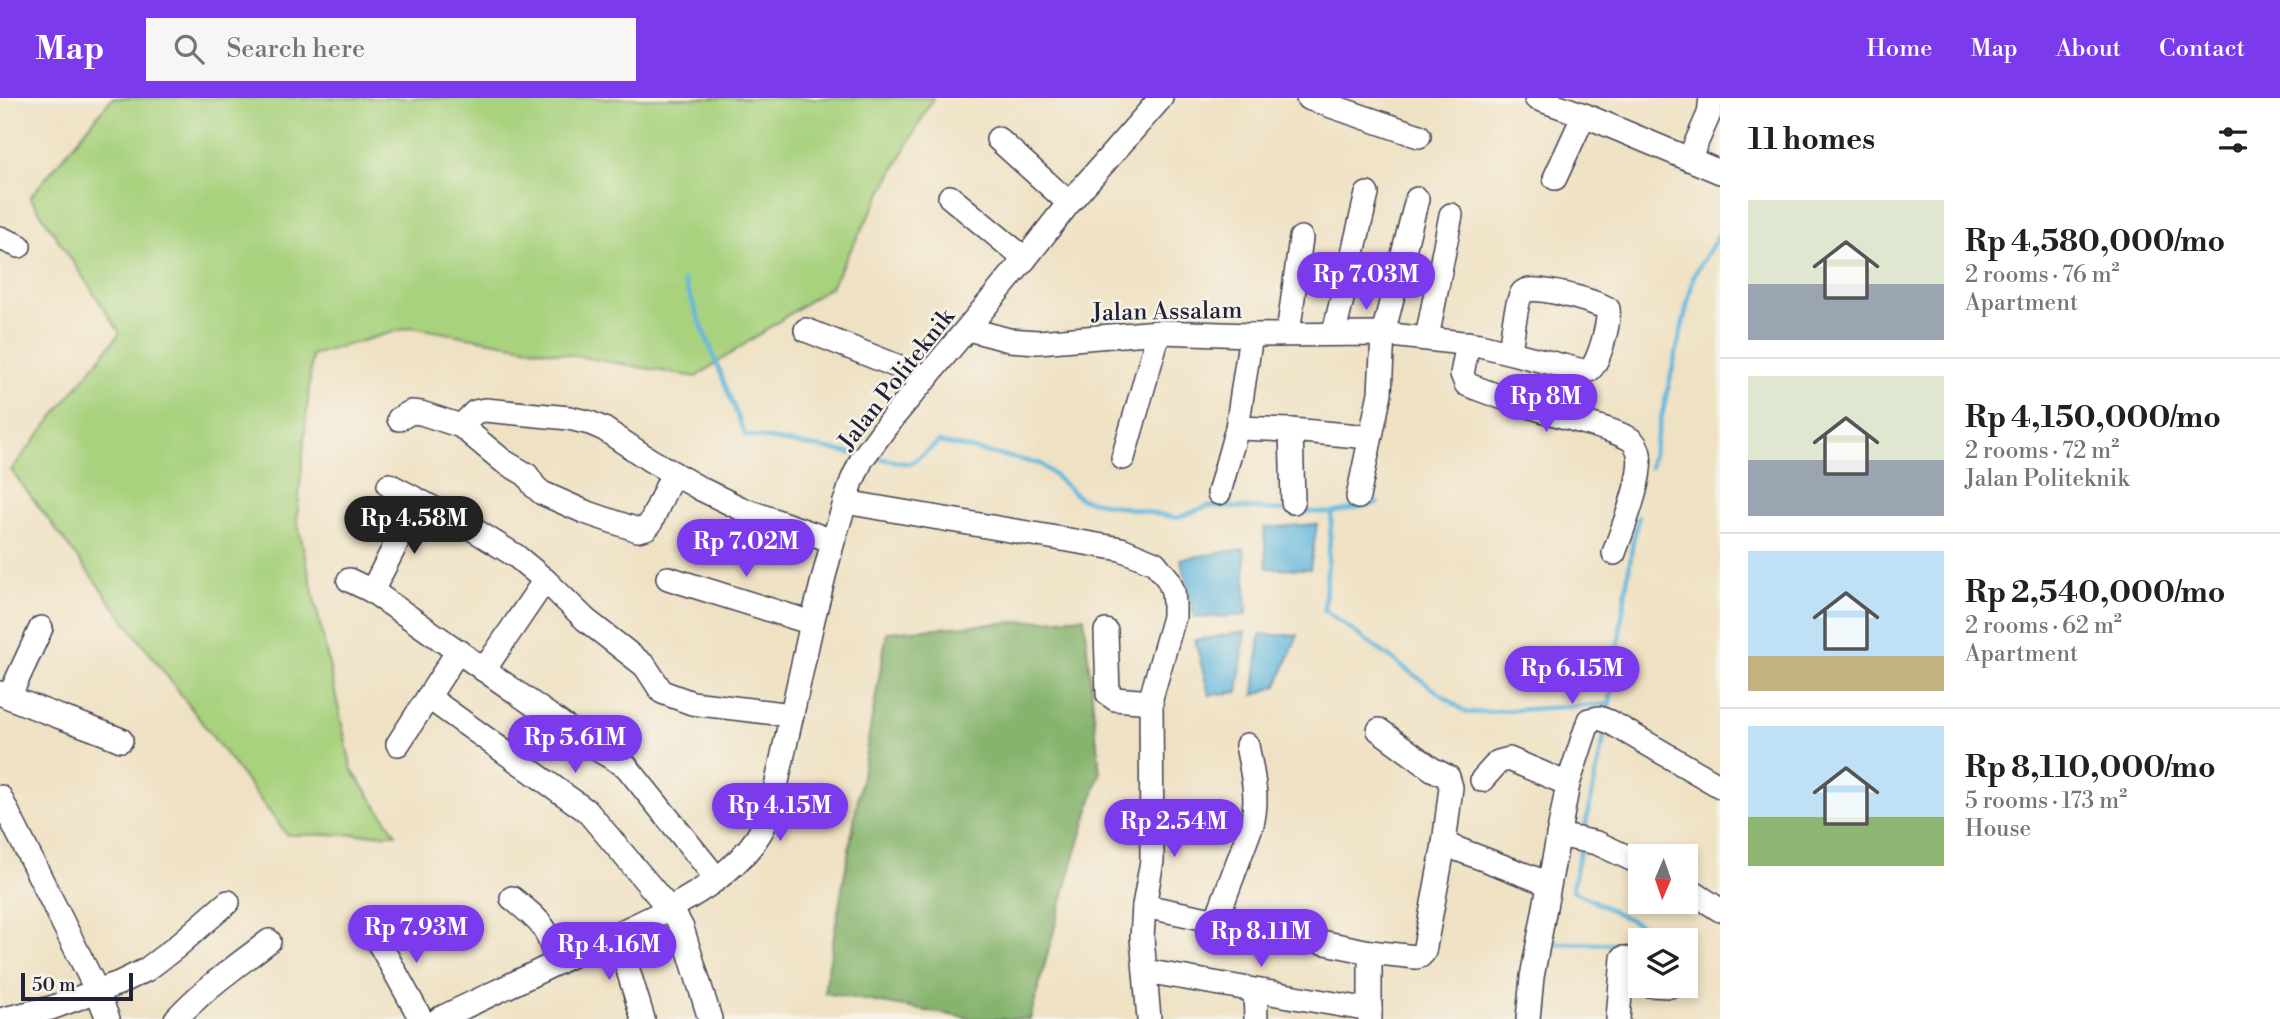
<!DOCTYPE html>
<meta charset="utf-8">
<style>
body{margin:0;font-family:"Libre Bodoni",serif;background:#f6f6f6;color:#202124;height:100vh;display:flex;flex-direction:column;font-size:26px;white-space:nowrap}
*{box-sizing:border-box;margin:0}
p{font-size:23px;color:#757577}
.icon{flex:none;width:38px;height:38px;fill:none;stroke:currentColor;stroke-width:2;stroke-linecap:round;stroke-linejoin:round}
.map{position:relative;flex:1;overflow:hidden}
.panel{display:flex;flex-direction:column;background:#fff;width:560px}
.panel>*{flex:none}
.needle{width:46px;rotate:182deg}
.controls{position:absolute;left:1628px;top:746px;display:grid;gap:14px}
.controls a{display:grid;place-items:center;width:70px;height:70px;border-radius:0px;background:#fff;box-shadow:0 4px 10px #0003;font-size:35px}
.scale{position:absolute;left:21px;bottom:18px;width:112px;box-sizing:border-box;padding-left:7px;border:4px solid #22223b;border-top:0;font-size:19px;line-height:24px;white-space:nowrap;color:#22223b;-webkit-text-stroke:5px #f7f3e8;paint-order:stroke}
.price{position:absolute;translate:-50% -60px;padding:0 16px;border-radius:24px;background:#7c3aed;color:#fff;font-size:23px;line-height:46px;filter:drop-shadow(0 2px 4px #0008)}
.price::after{content:'';position:absolute;left:50%;top:42px;width:21px;height:16px;margin-left:-10px;background:inherit;clip-path:polygon(0 0,100% 0,50% 100%)}
.price.selected{background:#222;color:#fff}
ul{padding:0;list-style:none}
li{display:flex;align-items:center;gap:21px;height:175px;padding:0 28px}
li+li{border-top:2px solid #e0e0e0}
li span{display:grid;place-items:center;flex:none;width:196px;height:140px;border-radius:0px;color:#555}
li>.icon{margin-inline-start:auto}
span .icon{width:84px;height:84px;fill:#fffc;stroke-width:1}
li b{font-size:30px}
h2{display:flex;justify-content:space-between;align-items:center;height:84px;padding:0 28px;font-size:30px}
header{display:flex;align-items:center;gap:42px;box-sizing:border-box;height:98px;padding:0 35px;background:#7c3aed;color:#fff}
header strong{font-size:33px}
nav{display:flex;gap:38px;margin-inline-start:auto;font-size:24px}
.search{width:490px;height:63px;background:#f6f6f6;display:flex;align-items:center;gap:18px;box-sizing:border-box;padding:0 24px;border-radius:0px;color:#757577;font-size:26px}
main{display:flex;flex:1;min-height:0}
.map>svg:first-child{display:block}
.green{fill:#a8d27e;stroke:#657a5c;stroke-width:2}
.forest{fill:#86b46d;stroke:#546b54;stroke-width:2}
.water{fill:#60b7dd;stroke:#416c8c;stroke-width:2}
.lines{fill:none;stroke-linecap:round;stroke-linejoin:round}
.stream{stroke:#60b7dd;stroke-width:4.5}
.minor-casing{stroke:#413f4f;stroke-width:26}
.minor{stroke:#fff;stroke-width:23}
.labels{text-anchor:middle;stroke-width:5;stroke-linejoin:round;paint-order:stroke}
.street-label{font-size:24px;fill:#22223b;stroke:#f7f3e8}
</style>
<header>
<strong>Map</strong>
<div class="search"><svg class="icon" aria-label="search" viewBox="0 0 24 24"><circle cx="10" cy="10" r="6"/><path d="M15 15l6 6"/></svg>Search here</div>
<nav><a>Home</a><a>Map</a><a>About</a><a>Contact</a></nav>
</header>
<main>
<div class="map">
<svg width="1720" height="921" viewBox="0 0 1720 921">
<rect width="100%" height="100%" fill="#f7f3e8"/>
<filter id="ink" filterUnits="userSpaceOnUse"><feTurbulence type="fractalNoise" baseFrequency=".0143" numOctaves="2"/><feDisplacementMap in="SourceGraphic" scale="14" xChannelSelector="R" yChannelSelector="G"/><feConvolveMatrix kernelMatrix="1 2 1 2 8 2 1 2 1" color-interpolation-filters="sRGB"/></filter>
<filter id="wash" filterUnits="userSpaceOnUse"><feTurbulence type="fractalNoise" baseFrequency=".00686" numOctaves="4" result="noise"/><feDisplacementMap in="SourceGraphic" scale="28" xChannelSelector="R" yChannelSelector="G"/><feGaussianBlur stdDeviation="1.57" result="paint"/><feColorMatrix in="noise" values="0 0 0 0 0 0 0 0 0 0 0 0 0 0 0 0 0 1.4 0 .05"/><feComposite in="paint" operator="in"/></filter>
<g filter="url(#wash)">
<rect width="100%" height="100%" fill="#efe1c3"/>
<!-- green -->
<polygon class="green" points="112,0 933,0 831,188 696,279 411,229 312,257 297,421 352,672 396,736 287,737 11,372 120,235 30,99"/>
<!-- forest -->
<polygon class="forest" points="1084,519 1100,675 1069,777 1030,921 973,921 824,895 887,534"/>
<!-- water -->
<g class="water">
<polygon points="1317,426 1310,471 1267,470 1264,430"/>
<polygon points="1244,451 1247,517 1195,520 1181,461"/>
<polygon points="1245,534 1238,594 1209,597 1195,542"/>
<polygon points="1260,537 1298,537 1277,588 1254,597"/>
</g>
<g class="lines">
<!-- stream -->
<g class="stream">
<polyline points="684,183 745,337 856,356"/>
<polyline points="871,359 910,366 939,344 1041,366 1081,401 1177,420 1208,408 1332,415 1378,405"/>
<polyline points="1650,369 1694,177 1720,135"/>
<polyline points="1332,415 1324,512 1467,615 1610,606"/>
<polyline points="1608,617 1633,443 1639,418"/>
<polyline points="1584,734 1606,629"/>
<polyline points="1581,749 1572,792 1669,842"/>
<polyline points="1550,845 1640,846"/>
</g>
</g>
</g>
<g filter="url(#ink)">
<g class="lines">
<!-- minor casing -->
<g class="minor-casing">
<g id="minor">
<polyline points="1308,0 1419,38"/>
<polyline points="1536,0 1584,17 1720,74"/>
<polyline points="998,41 1069,105"/>
<polyline points="1689,61 1709,16 1711,0"/>
<polyline points="1555,80 1584,17"/>
<polyline points="950,99 1025,161"/>
<polyline points="0,140 19,148"/>
<path d="M968 231 1009 242 1038 244 1159 234 1251 237 1383 236 1480 247 1583 273C1585 273 1587 273 1589 272 1599 267 1610 222 1608 211 1597 204 1532 185 1523 194 1516 201 1512 242 1510 253"/>
<polyline points="806,232 927,280"/>
<polyline points="1334,235 1367,96"/>
<polyline points="1288,236 1301,140"/>
<polyline points="1427,240 1451,117"/>
<path d="M1468 245 1462 276 1466 286C1500 300 1537 311 1572 321 1591 327 1611 331 1628 340 1633 342 1636 346 1638 352 1646 374 1622 432 1614 455"/>
<polyline points="399,321 411,314 421,315 461,328 503,363 527,377 535,389 542,395 585,414 638,432 646,430 650,426 673,375"/>
<polyline points="461,328 475,314 485,312 569,320 590,325 604,331 650,362 701,391 742,411 833,443"/>
<polyline points="1237,330 1291,332 1370,339"/>
<polyline points="1291,332 1293,404"/>
<polyline points="1123,360 1159,234"/>
<polyline points="389,387 471,430 516,458 545,482 586,522 645,568 662,594 692,605 792,617"/>
<polyline points="1219,395 1237,330 1251,237"/>
<polyline points="1358,399 1380,295 1383,236 1417,101"/>
<polyline points="845,404 1121,451 1155,465 1168,481 1173,493 1174,505 1174,519 1151,600 1152,763 1144,808 1142,840 1149,921"/>
<polyline points="668,480 812,525"/>
<polyline points="349,482 372,493 597,651 626,668 717,781"/>
<polyline points="372,493 418,403"/>
<polyline points="1106,533 1108,596 1115,601 1151,604"/>
<polyline points="484,572 545,482"/>
<path d="M0 595C39 613 81 625 121 642"/>
<polyline points="9,599 41,530"/>
<polyline points="428,599 587,713 676,819 682,830 710,921"/>
<polyline points="398,646 458,553"/>
<polyline points="1482,682 1498,664 1509,661 1568,686"/>
<polyline points="0,699 97,893 108,921"/>
<polyline points="1558,737 1597,745 1640,765"/>
<polyline points="1444,746 1549,786"/>
<polyline points="1685,789 1720,812"/>
<path d="M512 800C543 826 546 826 557 865"/>
<polyline points="1144,808 1370,854 1370,921"/>
<path d="M1216 823 1252 726C1259 699 1252 675 1247 647"/>
<polyline points="373,834 421,921"/>
<polyline points="617,836 643,921"/>
<polyline points="1370,854 1416,859 1420,858 1424,854 1444,746 1451,689 1448,679 1432,671 1379,632"/>
<polyline points="1145,873 1370,912"/>
<polyline points="1648,887 1670,888"/>
<polyline points="1255,893 1256,921"/>
<polyline points="4,921 51,910 119,885 146,872 175,850 228,804"/>
<path d="M176 921C203 891 237 868 269 843"/>
<path d="M439 921C489 897 539 874 589 849 651 819 748 784 771 711L812 525 833 443 852 383 862 361 890 323 1025 161 1069 105 1161 0"/>
<polyline points="1528,921 1532,879 1568,686 1589,622 1599,620 1610,624 1720,688"/>
<polyline points="1618,921 1623,860"/>
</g>
</g>
<!-- minor -->
<use href="#minor" class="minor"/>
</g>
</g>
<g class="labels">
<!-- street labels -->
<g class="street-label">
<text transform="translate(1167 213) rotate(-1)" y="8">Jalan Assalam</text>
<text transform="translate(896 281) rotate(-52)" y="8">Jalan Politeknik</text>
</g>
</g>
</svg>
<div class="controls">
<a><svg class="needle" viewBox="-14 -14 28 28"><path d="M0-13l5 13h-10z" fill="#e53935"/><path d="M0 13l5-13h-10z" fill="#757577"/></svg></a>
<a><svg class="icon" aria-label="layers" viewBox="0 0 24 24"><path d="M12 4l9 5-9 5-9-5zM3 14l9 5 9-5"/></svg></a>
</div>
<div class="scale">50 m</div>
<b class="price" style="left:1366px;top:214px">Rp 7.03M</b>
<b class="price" style="left:1546px;top:336px">Rp 8M</b>
<b class="price selected" style="left:414px;top:458px">Rp 4.58M</b>
<b class="price" style="left:746px;top:481px">Rp 7.02M</b>
<b class="price" style="left:1572px;top:608px">Rp 6.15M</b>
<b class="price" style="left:575px;top:677px">Rp 5.61M</b>
<b class="price" style="left:780px;top:745px">Rp 4.15M</b>
<b class="price" style="left:1174px;top:761px">Rp 2.54M</b>
<b class="price" style="left:416px;top:867px">Rp 7.93M</b>
<b class="price" style="left:1261px;top:871px">Rp 8.11M</b>
<b class="price" style="left:609px;top:884px">Rp 4.16M</b>
</div>
<section class="panel">
<h2>11 homes<svg class="icon" aria-label="filters" viewBox="0 0 24 24"><path d="M4 7h16M4 17h16"/><circle cx="9" cy="7" r="2"/><circle cx="15" cy="17" r="2"/></svg></h2>
<ul>
<li><span style="background:linear-gradient(#dfe7d0 60%,#9aa5b1 0)"><svg class="icon" aria-label="home" viewBox="0 0 24 24"><path d="M3 11l9-7 9 7M6 9v11h12V9"/></svg></span><div><b>Rp 4,580,000/mo</b><p>2 rooms · 76 m²</p><p>Apartment</p></div></li>
<li><span style="background:linear-gradient(#dfe7d0 60%,#9aa5b1 0)"><svg class="icon" aria-label="home" viewBox="0 0 24 24"><path d="M3 11l9-7 9 7M6 9v11h12V9"/></svg></span><div><b>Rp 4,150,000/mo</b><p>2 rooms · 72 m²</p><p>Jalan Politeknik</p></div></li>
<li><span style="background:linear-gradient(#bfe0f5 75%,#c2b280 0)"><svg class="icon" aria-label="home" viewBox="0 0 24 24"><path d="M3 11l9-7 9 7M6 9v11h12V9"/></svg></span><div><b>Rp 2,540,000/mo</b><p>2 rooms · 62 m²</p><p>Apartment</p></div></li>
<li><span style="background:linear-gradient(#bfe0f5 65%,#8fb573 0)"><svg class="icon" aria-label="home" viewBox="0 0 24 24"><path d="M3 11l9-7 9 7M6 9v11h12V9"/></svg></span><div><b>Rp 8,110,000/mo</b><p>5 rooms · 173 m²</p><p>House</p></div></li>
</ul>
</section>
</main>
